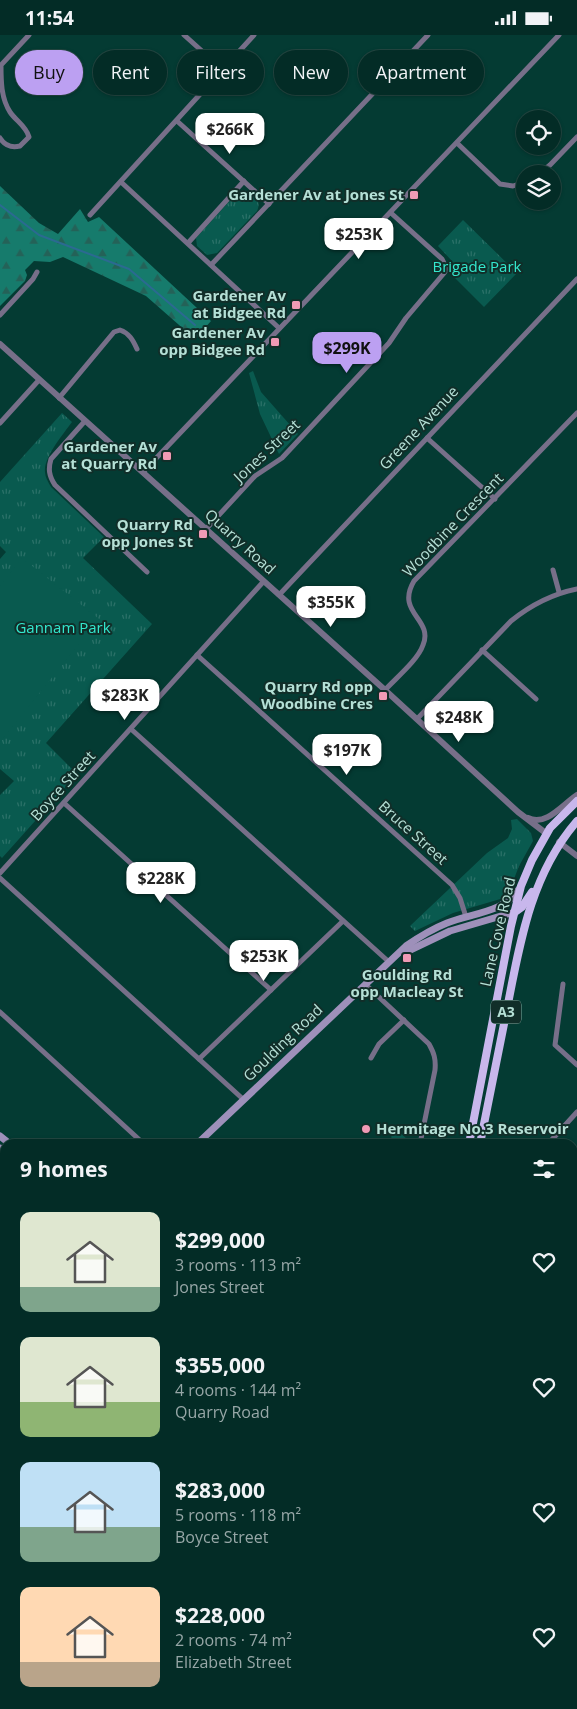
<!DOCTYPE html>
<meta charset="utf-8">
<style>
body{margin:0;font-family:"Open Sans",sans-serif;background:#0d342e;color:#f1f3f6;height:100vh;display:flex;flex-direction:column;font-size:19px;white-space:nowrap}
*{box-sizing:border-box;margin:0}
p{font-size:16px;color:#97a7a7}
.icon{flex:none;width:28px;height:28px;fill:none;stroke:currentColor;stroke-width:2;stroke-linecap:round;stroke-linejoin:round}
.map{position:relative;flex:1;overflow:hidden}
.drawer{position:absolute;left:0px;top:1104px;width:578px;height:571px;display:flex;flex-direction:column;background:#032c26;border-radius:15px 15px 0 0;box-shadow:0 1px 4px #0004,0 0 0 1px #244843}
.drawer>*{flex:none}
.hud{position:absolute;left:15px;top:15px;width:548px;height:45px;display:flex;gap:10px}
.controls{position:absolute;left:516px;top:75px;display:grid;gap:10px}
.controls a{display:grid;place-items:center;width:45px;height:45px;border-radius:50%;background:#032c26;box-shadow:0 1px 4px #0004,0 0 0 1px #244843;font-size:25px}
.price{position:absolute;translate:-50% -42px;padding:0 11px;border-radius:10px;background:#fff;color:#222;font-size:16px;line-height:32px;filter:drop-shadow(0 1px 2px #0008)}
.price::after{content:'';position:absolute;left:50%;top:30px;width:15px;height:11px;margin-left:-8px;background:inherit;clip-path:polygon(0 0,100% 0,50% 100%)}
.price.on{background:#bca0f2;color:#111}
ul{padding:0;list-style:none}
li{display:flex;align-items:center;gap:15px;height:125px;padding:0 20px}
li span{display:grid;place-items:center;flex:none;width:140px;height:100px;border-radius:10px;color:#555}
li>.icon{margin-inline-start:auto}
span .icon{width:60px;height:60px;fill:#fffc;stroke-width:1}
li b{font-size:21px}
h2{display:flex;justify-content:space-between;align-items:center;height:60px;padding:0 20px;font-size:21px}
.tag{padding:0 18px;border-radius:22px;background:#032c26;box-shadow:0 1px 4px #0004,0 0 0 1px #244843;font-size:18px;line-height:45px}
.tag.on{background:#bca0f2;color:#111}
.status{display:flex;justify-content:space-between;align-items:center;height:35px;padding:0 25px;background:#032c26;direction:ltr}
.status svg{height:14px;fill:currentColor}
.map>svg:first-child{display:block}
.grass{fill:url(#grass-tufts)}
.forest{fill:url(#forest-firs)}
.pitch{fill:#095a4f}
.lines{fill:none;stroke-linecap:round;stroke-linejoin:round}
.stream{stroke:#2b6a91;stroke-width:2}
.minor{stroke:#776f89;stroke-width:5}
.tertiary{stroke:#776f89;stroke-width:6}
.secondary{stroke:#9e90ba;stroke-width:7}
.trunk{stroke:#c8b7ec;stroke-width:8}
.poi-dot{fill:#f09ab5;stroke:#112e29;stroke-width:2}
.labels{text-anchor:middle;stroke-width:4;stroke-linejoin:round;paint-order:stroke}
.shield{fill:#112e29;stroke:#84aba2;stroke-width:1}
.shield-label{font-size:14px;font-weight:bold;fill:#b5e0d6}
.poi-label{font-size:15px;font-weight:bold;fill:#b5e0d6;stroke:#112e29;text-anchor:end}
.park-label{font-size:15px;fill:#33e8ce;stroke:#112e29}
.street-label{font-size:15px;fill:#b5e0d6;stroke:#112e29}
</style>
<div class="status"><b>11:54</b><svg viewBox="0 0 49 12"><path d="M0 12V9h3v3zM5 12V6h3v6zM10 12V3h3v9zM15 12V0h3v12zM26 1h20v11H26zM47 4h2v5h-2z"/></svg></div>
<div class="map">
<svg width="577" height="1674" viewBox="0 0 577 1674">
<defs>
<pattern id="grass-tufts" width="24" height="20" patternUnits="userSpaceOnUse" patternTransform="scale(1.25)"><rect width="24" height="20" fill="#095a4f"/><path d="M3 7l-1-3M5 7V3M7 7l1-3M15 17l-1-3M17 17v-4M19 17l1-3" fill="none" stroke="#2b7168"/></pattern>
<pattern id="forest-firs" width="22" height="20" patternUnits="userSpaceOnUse" patternTransform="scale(1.25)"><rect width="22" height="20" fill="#167b6c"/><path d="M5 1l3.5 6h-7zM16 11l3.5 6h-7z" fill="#246258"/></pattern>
</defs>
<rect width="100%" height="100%" fill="#043b33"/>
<!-- grass -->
<g class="grass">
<path d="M243 155C254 157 262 165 257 176L217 218 207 220 197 211 196 203 237 158Z"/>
<polygon points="463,185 517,238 484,272 452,240 452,226 438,211"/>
<polygon points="253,336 261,357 298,399 279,419 260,379 249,338"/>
<path d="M62 378 72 387C64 398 43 423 45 437 45 442 48 447 51 452L104 502 83 523 152 589 46 708 77 739 2 823 0 821V760L14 746 0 734V524L6 517 0 511V447Z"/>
<polygon points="517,784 531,798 533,806 519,831 507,862 453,878 415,896 410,891 487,818 508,803 512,794 511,785"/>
<polygon points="392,1090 410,1107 409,1109 391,1109"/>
<polygon points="0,1123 5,1124 5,1663 0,1658"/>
<polygon points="12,1670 178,1670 174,1674 16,1674"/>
</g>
<!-- forest -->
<polygon class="forest" points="0,151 39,188 58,199 80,174 88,187 99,182 211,286 195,304 146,261 63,222 50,227 34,226 25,235 27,240 25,246 0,271"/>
<!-- pitch -->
<polygon class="pitch" points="22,523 99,584 0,707 0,551"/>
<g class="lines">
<!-- stream -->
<polyline class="stream" points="0,170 39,200 129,234 195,290"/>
<!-- minor -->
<g class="minor">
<polyline points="184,0 222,34"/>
<polyline points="177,86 269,169"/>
<path d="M0 103C5 111 12 113 20 111L29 102C26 91 16 86 10 77 1 63 1 46 1 30L29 0"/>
<polyline points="457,108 500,149 513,151 525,147"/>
<polyline points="539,139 550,130 577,102"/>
<polyline points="121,147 279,293"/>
<polyline points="90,180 254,0"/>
<polyline points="188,208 244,146"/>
<polyline points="211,230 428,0"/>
<polyline points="0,280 33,244 37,237"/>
<path d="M59 363 114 297 120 295C129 298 133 305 137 314"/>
<path d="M85 386 51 424C48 434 49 441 55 450L147 537"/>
<polyline points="0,388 39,345"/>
<polyline points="427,403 495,464"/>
<polyline points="143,437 559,0"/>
<polyline points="206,494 255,441 282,423 389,308 406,283 445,237 446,232 442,224 391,178"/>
<polyline points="553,535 559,557"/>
<polyline points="279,560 577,244"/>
<polyline points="482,615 536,664"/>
<polyline points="197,620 452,850 460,863 466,882"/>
<path d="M385 655C396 643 418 625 423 610 434 584 395 578 414 546L577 378"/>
<path d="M417 684 511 586C531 570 552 559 577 554"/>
<polyline points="131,694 389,927"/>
<polyline points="64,768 271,955"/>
<polyline points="0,838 264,546"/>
<polyline points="0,843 244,1065"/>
<path d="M365 949 429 1009C434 1018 436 1024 435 1035L420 1109"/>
<polyline points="563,949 555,1010 577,1030"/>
<polyline points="0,977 144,1109"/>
<polyline points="371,1023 379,1009 404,985"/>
<polyline points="199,1024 343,886"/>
<polyline points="548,1109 577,1077"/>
<polyline points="572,1283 577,1278"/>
<polyline points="572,1400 577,1395"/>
<polyline points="572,1434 577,1435"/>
<polyline points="321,1674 324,1670"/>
<polyline points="452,1674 455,1670"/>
</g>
<!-- tertiary -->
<g class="tertiary">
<polyline points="0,309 385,655 518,777 547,799"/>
<path d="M528 783C546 792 563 769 577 760"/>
<polyline points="559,807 577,821"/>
<polyline points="572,1594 577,1597"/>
</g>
<!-- secondary -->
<g class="secondary">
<polyline points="404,918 450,896 515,877"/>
<polyline points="0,1101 10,1109"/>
<path d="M197 1109 406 911C419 902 432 894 447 888 472 878 504 878 519 854"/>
<polyline points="0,1113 5,1115"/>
</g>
<!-- trunk -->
<g class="trunk">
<polyline points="515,877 522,872 532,857"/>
<polyline points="469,1109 511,891 521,851 532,825 550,793 577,766"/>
<path d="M480 1109C489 1064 498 1019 507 974 520 907 531 839 577 786"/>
<polyline points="185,1674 189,1670"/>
<polyline points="204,1674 208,1670"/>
</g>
</g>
<!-- markers -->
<g class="poi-dot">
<rect x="409" y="155" width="10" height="10" rx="2.5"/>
<rect x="291" y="265" width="10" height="10" rx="2.5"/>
<rect x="270" y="302" width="10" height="10" rx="2.5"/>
<rect x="162" y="416" width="10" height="10" rx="2.5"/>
<rect x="198" y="494" width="10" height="10" rx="2.5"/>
<rect x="378" y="656" width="10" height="10" rx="2.5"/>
<rect x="402" y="918" width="10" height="10" rx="2.5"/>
<circle cx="366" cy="1094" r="5"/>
</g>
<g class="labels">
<!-- shield labels -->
<rect class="shield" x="491" y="965.5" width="30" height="23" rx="4"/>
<g class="shield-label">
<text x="506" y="982">A3</text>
</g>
<!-- poi labels -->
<g class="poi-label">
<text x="404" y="165">Gardener Av at Jones St</text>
<text x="286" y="266">Gardener Av<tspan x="286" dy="17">at Bidgee Rd</tspan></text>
<text x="265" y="303">Gardener Av<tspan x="265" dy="17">opp Bidgee Rd</tspan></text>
<text x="157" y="417">Gardener Av<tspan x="157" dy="17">at Quarry Rd</tspan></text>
<text x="193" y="495">Quarry Rd<tspan x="193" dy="17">opp Jones St</tspan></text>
<text x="373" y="657">Quarry Rd opp<tspan x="373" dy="17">Woodbine Cres</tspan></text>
<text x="407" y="945" text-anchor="middle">Goulding Rd<tspan x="407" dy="17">opp Macleay St</tspan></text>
<text x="376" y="1099" text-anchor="start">Hermitage No.3 Reservoir</text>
</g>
<!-- park labels -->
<g class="park-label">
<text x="477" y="237">Brigade Park</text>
<text x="63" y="598">Gannam Park</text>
</g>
<!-- street labels -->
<g class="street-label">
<text transform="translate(419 393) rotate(-47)" y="5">Greene Avenue</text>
<text transform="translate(267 416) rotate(-43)" y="5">Jones Street</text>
<text transform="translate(453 490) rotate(-46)" y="5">Woodbine Crescent</text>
<text transform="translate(240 507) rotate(42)" y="5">Quarry Road</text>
<text transform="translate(63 751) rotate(-48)" y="5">Boyce Street</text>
<text transform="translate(413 798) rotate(42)" y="5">Bruce Street</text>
<text transform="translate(498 897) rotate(-77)" y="5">Lane Cove Road</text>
<text transform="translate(283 1008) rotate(-44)" y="5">Goulding Road</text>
</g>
</g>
</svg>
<div class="controls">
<a><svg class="icon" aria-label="locate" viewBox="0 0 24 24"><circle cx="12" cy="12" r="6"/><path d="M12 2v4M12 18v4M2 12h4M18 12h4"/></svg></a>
<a><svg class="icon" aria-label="layers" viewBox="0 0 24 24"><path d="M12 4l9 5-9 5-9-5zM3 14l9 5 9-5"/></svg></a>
</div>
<b class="price" style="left:230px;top:120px">$266K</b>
<b class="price" style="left:359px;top:225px">$253K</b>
<b class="price on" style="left:347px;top:339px">$299K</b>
<b class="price" style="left:331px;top:593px">$355K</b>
<b class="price" style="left:125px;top:686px">$283K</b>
<b class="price" style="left:459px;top:708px">$248K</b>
<b class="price" style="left:347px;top:741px">$197K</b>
<b class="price" style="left:161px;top:869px">$228K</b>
<b class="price" style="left:264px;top:947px">$253K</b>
<div class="hud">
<a class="tag on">Buy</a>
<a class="tag">Rent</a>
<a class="tag">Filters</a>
<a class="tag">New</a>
<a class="tag">Apartment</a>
</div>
<section class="drawer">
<h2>9 homes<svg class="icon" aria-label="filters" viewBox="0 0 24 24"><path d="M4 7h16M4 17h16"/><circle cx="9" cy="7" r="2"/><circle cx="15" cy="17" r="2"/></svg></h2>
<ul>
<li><span style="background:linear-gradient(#dfe7d0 75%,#7fa58c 0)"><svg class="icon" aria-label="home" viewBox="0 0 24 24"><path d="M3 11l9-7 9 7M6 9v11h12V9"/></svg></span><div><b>$299,000</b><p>3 rooms · 113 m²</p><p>Jones Street</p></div><svg class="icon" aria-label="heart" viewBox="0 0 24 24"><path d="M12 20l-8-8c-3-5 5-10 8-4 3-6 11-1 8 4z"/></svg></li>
<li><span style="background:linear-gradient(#dfe7d0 65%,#8fb573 0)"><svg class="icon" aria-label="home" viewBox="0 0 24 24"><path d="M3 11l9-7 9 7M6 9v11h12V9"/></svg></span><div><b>$355,000</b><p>4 rooms · 144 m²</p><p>Quarry Road</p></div><svg class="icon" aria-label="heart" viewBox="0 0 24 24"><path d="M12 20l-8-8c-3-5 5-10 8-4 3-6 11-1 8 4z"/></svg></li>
<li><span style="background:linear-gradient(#bfe0f5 65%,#7fa58c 0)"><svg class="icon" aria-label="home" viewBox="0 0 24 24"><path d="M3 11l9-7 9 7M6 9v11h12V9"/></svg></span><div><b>$283,000</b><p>5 rooms · 118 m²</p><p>Boyce Street</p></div><svg class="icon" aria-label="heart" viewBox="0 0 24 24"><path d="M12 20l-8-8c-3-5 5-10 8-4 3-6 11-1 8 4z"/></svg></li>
<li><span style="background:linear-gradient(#ffd9b3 75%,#b9a48a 0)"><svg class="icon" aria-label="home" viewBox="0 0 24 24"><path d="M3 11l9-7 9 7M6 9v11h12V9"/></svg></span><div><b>$228,000</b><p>2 rooms · 74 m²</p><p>Elizabeth Street</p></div><svg class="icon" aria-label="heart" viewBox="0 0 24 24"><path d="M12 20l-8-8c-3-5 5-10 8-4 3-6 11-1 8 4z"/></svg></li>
</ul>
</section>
</div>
